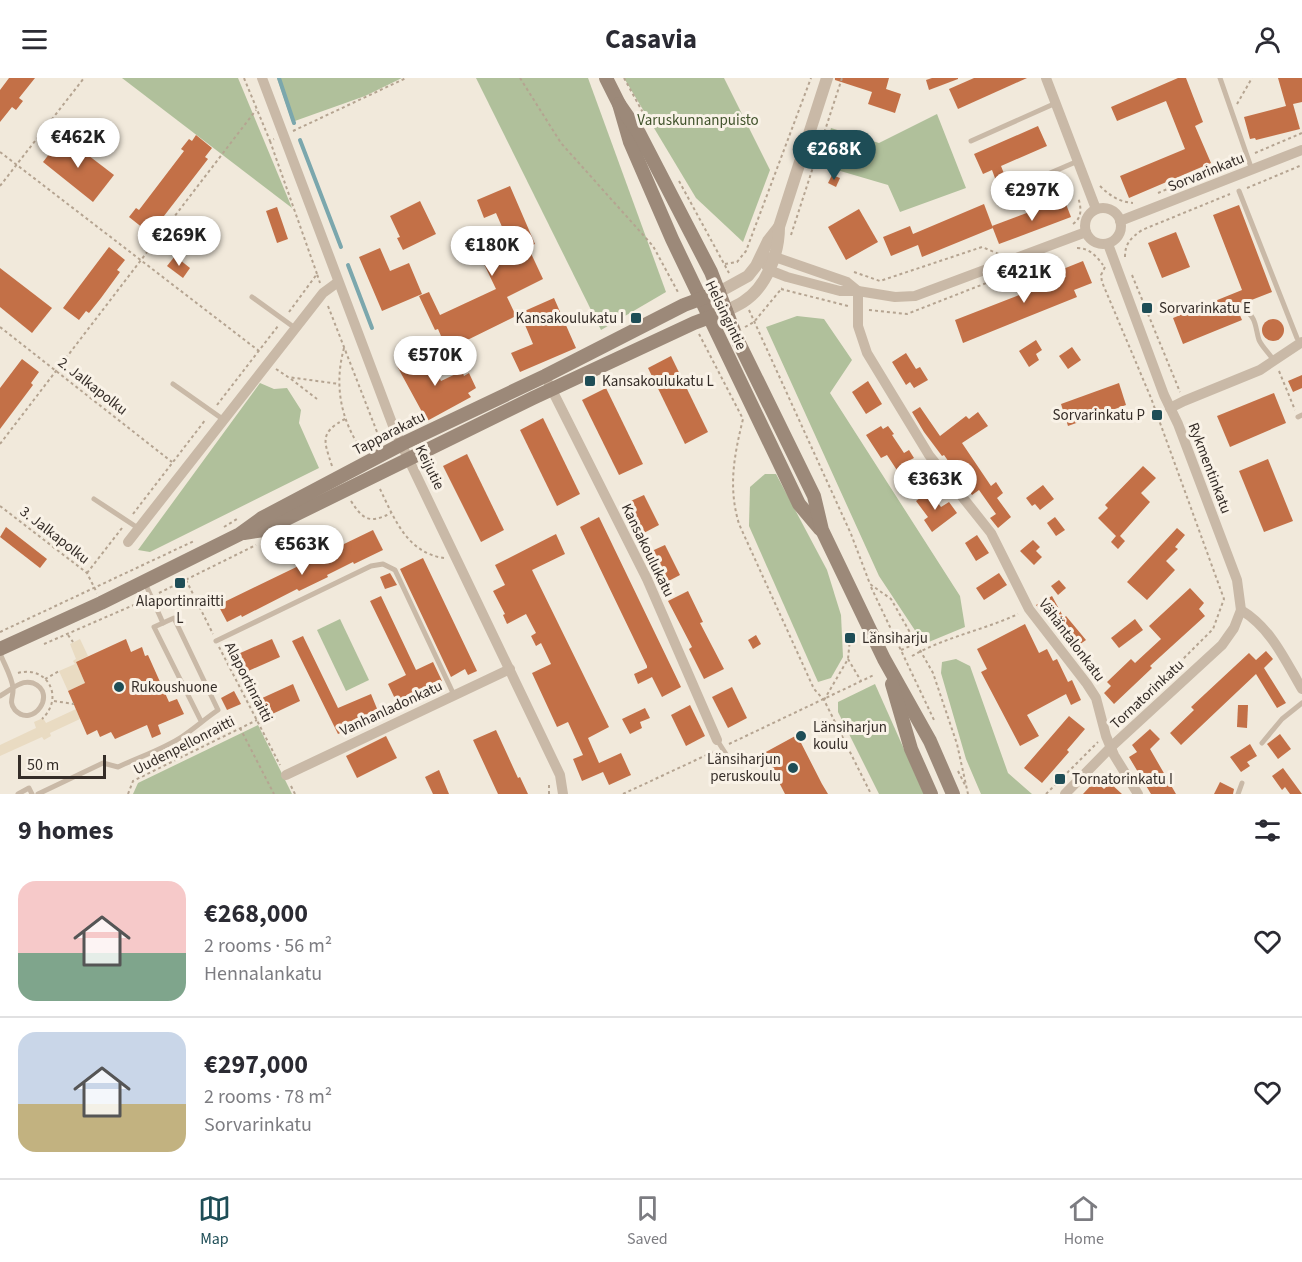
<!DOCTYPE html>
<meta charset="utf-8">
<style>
body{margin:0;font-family:"Source Sans 3",sans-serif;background:#f2f2f3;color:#2b2b33;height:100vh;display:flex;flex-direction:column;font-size:22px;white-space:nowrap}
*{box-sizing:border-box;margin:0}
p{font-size:20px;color:#7c7c81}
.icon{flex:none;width:33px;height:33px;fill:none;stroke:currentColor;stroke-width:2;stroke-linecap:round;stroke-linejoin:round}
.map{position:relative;height:716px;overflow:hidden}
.drawer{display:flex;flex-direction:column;background:#fff;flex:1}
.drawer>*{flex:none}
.scale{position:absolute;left:18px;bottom:15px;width:88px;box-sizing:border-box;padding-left:6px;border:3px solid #352d28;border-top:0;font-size:16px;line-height:21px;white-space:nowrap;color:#352d28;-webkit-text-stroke:4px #f9f2e7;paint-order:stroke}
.price{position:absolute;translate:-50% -51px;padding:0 14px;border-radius:21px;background:#fff;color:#222;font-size:20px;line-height:39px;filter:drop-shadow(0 2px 3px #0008)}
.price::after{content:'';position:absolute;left:50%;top:36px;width:18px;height:14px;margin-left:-9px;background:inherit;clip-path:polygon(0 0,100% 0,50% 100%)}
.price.current{background:#1e4d56;color:#fff}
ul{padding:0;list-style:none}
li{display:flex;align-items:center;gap:18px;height:150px;padding:0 18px}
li+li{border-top:2px solid #e1e1e2}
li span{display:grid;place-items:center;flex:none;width:168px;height:120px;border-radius:18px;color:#555}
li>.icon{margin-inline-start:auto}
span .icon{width:72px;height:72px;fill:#fffc;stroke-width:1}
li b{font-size:26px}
h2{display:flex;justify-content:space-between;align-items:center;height:72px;padding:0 18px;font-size:26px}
header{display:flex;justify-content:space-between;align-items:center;height:78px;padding:0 18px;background:#fff;font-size:27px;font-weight:700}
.tabs{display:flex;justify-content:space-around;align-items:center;height:84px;border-top:2px solid #e1e1e2;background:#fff;font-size:16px;color:#7c7c81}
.tabs a{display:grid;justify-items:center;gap:3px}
.tabs .current{color:#1e4d56}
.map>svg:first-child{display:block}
.green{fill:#b0c09b}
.plaza{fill:#e9dbc2}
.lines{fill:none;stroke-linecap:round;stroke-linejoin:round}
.stream{stroke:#7ba7ad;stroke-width:4}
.building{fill:#c37047}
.path{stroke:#b5a491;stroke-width:2;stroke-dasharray:3 3;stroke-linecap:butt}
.service{stroke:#c9b9a7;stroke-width:5}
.minor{stroke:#c9b9a7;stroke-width:10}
.tertiary{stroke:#c9b9a7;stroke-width:12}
.secondary{stroke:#9c8979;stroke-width:14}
.poi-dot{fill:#1e4d56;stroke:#f9f2e7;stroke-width:2}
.labels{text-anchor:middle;stroke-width:6;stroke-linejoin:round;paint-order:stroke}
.park-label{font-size:15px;fill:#41532c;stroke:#f9f2e7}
.street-label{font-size:15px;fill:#352d28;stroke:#f9f2e7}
.poi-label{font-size:15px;fill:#352d28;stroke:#f9f2e7;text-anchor:start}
</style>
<header><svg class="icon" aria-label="menu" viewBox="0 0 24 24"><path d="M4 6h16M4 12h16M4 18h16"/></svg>Casavia<svg class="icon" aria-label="person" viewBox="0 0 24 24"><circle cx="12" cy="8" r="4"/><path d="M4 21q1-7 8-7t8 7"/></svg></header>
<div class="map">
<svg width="1302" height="716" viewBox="0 0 1302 716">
<rect width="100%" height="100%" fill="#f1e9db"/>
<!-- green -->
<g class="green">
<polygon points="122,0 238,0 292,130"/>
<polygon points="277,0 402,0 365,18 292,44"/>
<polygon points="476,0 588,0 666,214 601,252"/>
<polygon points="624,0 724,0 770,92 743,164 696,120"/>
<polygon points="937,36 966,110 900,134 888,107 820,87 831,50 879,65"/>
<polygon points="797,238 824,241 852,282 830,315 960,518 965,549 924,566 879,498 766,249"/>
<polygon points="260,305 274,311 287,310 301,332 299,345 319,390 150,474 138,472"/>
<polygon points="765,396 776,396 827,492 841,537 843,579 831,600 818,604 749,448 750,409"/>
<polygon points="340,541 369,602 346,613 317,552"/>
<polygon points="956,581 970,588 1008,695 1032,716 981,716 966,681 941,595 942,584"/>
<polygon points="875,606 924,716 879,716 838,634 838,624"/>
<polygon points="258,647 292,716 133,716 138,705"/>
</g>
<!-- plaza -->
<g class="plaza">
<polygon points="80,561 88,578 76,584 85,605 68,613 59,593 75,586 73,583 76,581 70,566"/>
<polygon points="76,631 80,641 50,655 51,658 44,662 42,659 0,678 0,667 36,650 34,644 43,640 46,645"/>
</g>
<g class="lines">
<!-- stream -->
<g class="stream">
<polyline points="279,0 294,45"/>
<polyline points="300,62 341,169"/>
<polyline points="348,187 372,250"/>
</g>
</g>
<!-- building -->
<g class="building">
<polygon points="9,0 35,0 19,20 23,23 16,32 12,29 0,44 0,12"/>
<polygon points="835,0 889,0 886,11 901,16 895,35 868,26 872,14 835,2"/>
<polygon points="932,0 958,0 958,1 929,12 926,2"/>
<polygon points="974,0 1027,0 958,31 949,11"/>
<polygon points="1178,0 1186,0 1203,44 1195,48 1211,85 1129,120 1120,98 1185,71 1166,23 1117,43 1111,29"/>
<polygon points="1278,0 1302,0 1302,24 1293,26 1300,51 1256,62 1255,60 1250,61 1244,39 1286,28"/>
<polygon points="1038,48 1047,68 1001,88 1009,108 999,111 992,92 983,96 974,76"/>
<polygon points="196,57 212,70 205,79 208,81 157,147 154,146 148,154 129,139 136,130 139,132 184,73 181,71 189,61 192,63"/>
<polygon points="63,58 114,97 93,124 43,84"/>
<polygon points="832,97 840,100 836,109 828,105"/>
<polygon points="510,108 535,166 528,169 543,201 507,219 516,238 447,272 438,251 435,252 419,218 429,214 440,237 496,211 484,186 502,177 496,163 506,158 496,135 484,140 477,122"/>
<polygon points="1064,121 1071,139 999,166 992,148"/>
<polygon points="420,123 436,156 403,172 397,160 400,159 390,138"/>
<polygon points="984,126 993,150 922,179 918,167 891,178 883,159 910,148 913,156"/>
<polygon points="1239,127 1272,214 1236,228 1242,242 1183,266 1173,240 1242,212 1213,137"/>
<polygon points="277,129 288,161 277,165 266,133"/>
<polygon points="859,131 878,164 846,182 828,149"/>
<polygon points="1176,154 1190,189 1162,200 1148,165"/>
<polygon points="109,169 125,182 117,192 120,194 101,220 89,235 86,233 79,242 63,230"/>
<polygon points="380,170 390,193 409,185 422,216 382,233 359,179"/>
<polygon points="175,178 190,190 183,200 167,188"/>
<polygon points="1083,183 1092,205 1074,212 1077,219 963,265 955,242 1066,199 1063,191"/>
<polygon points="0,190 52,230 32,255 0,229"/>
<polygon points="554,220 576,270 520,294 511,275 533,266 520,235"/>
<circle cx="1273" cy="252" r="11"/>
<polygon points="1036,262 1042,272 1036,276 1039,282 1029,289 1019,273"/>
<polygon points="1072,269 1081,282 1068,291 1059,278"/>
<polygon points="906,275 916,291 920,289 928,302 914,310 910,304 906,307 892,284"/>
<polygon points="418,277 422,285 430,281 441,303 462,293 464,298 469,295 476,310 468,315 471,319 427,343 397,288"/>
<polygon points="671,278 708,354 685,366 648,290"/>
<polygon points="22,281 39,294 31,305 33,307 0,351 0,310"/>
<polygon points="1302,297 1302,310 1293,314 1288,303"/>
<polygon points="868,303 882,326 866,336 852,314"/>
<polygon points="1119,305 1126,327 1068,348 1061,326"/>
<polygon points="606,310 643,386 619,397 582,322"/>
<polygon points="1274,315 1286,345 1230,369 1217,338"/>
<polygon points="920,329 940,358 966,338 969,341 978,334 988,348 962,365 991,408 996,404 1003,415 997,420 1011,439 998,450 990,440 996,436 979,412 972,417 944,377 942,378 924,354 912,334"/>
<polygon points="543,340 580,416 557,428 520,352"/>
<polygon points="881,348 883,351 888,348 894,356 892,357 904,375 909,372 914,380 908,383 915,392 902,400 887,377 881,380 866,357"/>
<polygon points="467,376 504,452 481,464 443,388"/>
<polygon points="1268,381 1293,443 1264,454 1239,393"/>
<polygon points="1143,388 1156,400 1141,415 1150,424 1120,458 1125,463 1118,471 1111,464 1116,458 1098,440 1108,430 1105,427"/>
<polygon points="1043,407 1054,421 1040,432 1035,426 1032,428 1026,420"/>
<polygon points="929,413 941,429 949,424 957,435 932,454 924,442 928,439 916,423"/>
<polygon points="644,417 659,447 640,457 624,426"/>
<polygon points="599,439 681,609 662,619 652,599 638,606 634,596 647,590 647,588 580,449"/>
<polygon points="1055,439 1065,452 1056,458 1047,445"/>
<polygon points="6,449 47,481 40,490 0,459"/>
<polygon points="1177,450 1185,457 1175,469 1178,471 1166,483 1175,492 1147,522 1127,504"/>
<polygon points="373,452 383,472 354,486 353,484 327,497 328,499 299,513 297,511 242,539 241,537 227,544 218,527"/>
<polygon points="556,456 565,476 532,492 609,649 588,660 599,685 621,675 631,697 609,707 603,694 582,703 573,681 583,677 568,644 557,649 532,595 551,586 541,565 536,568 531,558 536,555 526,536 507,546 503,537 505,536 493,513 505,507 495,487"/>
<polygon points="977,457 989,475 976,483 965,465"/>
<polygon points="1033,462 1040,469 1036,473 1042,479 1034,487 1020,473"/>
<polygon points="665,467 680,497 661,507 645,476"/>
<polygon points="423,480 477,593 468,597 465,591 451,599 400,491"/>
<polygon points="390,495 397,507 385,511 380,499"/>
<polygon points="999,495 1007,507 984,522 976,510"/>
<polygon points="1059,502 1066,510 1058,517 1051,508"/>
<polygon points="1190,510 1204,525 1199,531 1205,538 1150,588 1152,590 1114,626 1104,615 1111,608 1107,604 1131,581 1135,585 1161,561 1149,548"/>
<polygon points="688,513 703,544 700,545 724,591 704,601 689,571 692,569 668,523"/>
<polygon points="381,518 416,592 433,584 442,603 397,625 388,606 406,597 370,523"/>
<polygon points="1052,518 1064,540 1066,538 1086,562 1076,569 1069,561 1066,563 1036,527"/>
<polygon points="1135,541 1143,552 1119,570 1111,560"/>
<polygon points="1025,546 1039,575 1047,571 1053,583 1057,581 1068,604 1072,602 1081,622 1071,627 1066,616 1027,637 1039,658 1020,668 981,594 987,591 977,571"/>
<polygon points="756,557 761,566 753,571 748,562"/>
<polygon points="303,558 338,630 371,616 380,638 338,656 292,563"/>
<polygon points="126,561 131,574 142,569 145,578 148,577 169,624 177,621 184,636 158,647 161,656 152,660 147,647 115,661 111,654 100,659 97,652 87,657 68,613 85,605 76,584"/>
<polygon points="272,561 280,579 246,594 238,576"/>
<polygon points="1266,573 1273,581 1264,590 1286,625 1277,630 1256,596 1181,667 1170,655 1194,632 1191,629 1249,575 1256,582"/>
<polygon points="293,606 300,623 268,638 260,621"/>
<polygon points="732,609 747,640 728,650 712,619"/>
<polygon points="234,613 241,626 227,632 221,620"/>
<polygon points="690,627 705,658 686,668 671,637"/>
<polygon points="1238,627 1248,627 1247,650 1237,649"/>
<polygon points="645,630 650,640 640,644 642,650 630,656 622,641"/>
<polygon points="1069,638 1085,651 1067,672 1069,674 1042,705 1024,690"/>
<polygon points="1150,651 1160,661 1150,671 1176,716 1151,716 1129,679 1137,674 1132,667"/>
<polygon points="496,652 518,700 520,699 528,716 498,716 473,662"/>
<polygon points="1280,656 1291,671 1278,681 1267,666"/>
<polygon points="797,657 822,706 828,716 785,716 764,675"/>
<polygon points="386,658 397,680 357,700 346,678"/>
<polygon points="1250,666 1257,678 1247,684 1250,688 1241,694 1230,679"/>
<polygon points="1283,690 1302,716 1290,716 1285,709 1282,712 1272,698"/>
<polygon points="439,692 449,716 433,716 425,699"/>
<polygon points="1095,703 1104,711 1110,705 1122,716 1083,716"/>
<polygon points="1220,704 1234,711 1233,716 1214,716"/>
</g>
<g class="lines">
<!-- path -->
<g class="path">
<polyline points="244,0 270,63 274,61"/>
<polyline points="520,0 561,65 653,168 679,216"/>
<polyline points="624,0 647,42"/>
<polyline points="1237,26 1252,0"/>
<polyline points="293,53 406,0"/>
<polyline points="270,63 317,196"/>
<polyline points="0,74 259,273"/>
<polyline points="1255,75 1302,55"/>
<polyline points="679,103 729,195"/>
<polyline points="0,108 84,0"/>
<path d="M1100 108C1109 117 1119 124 1133 125"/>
<polyline points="1247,110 1302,87"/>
<polyline points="1158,115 1238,81"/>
<path d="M1073 146C1083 139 1081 129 1078 119"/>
<polyline points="791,157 842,0"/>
<path d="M1077 170C1090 170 1096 178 1103 187"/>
<path d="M1125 179C1125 165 1131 160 1142 152L1230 116"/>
<polyline points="725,186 737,184 746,173 811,0"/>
<polyline points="1105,189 1101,197 1102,204 1151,320 1224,521 1213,551 1118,646"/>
<polyline points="854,194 880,203 982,169 999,176"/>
<polyline points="1132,197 1180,314"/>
<polyline points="781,211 848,228"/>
<polyline points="328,228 379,359 373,366"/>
<polyline points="749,232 851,456 870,506 891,521 933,595 957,666 968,716"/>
<polyline points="869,232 907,236 994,202"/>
<polyline points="289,234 317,196 320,205"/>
<polyline points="0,249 172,384"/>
<polyline points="745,249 754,244 782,210"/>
<path d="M699 256 743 341C734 378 728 409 739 446L814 611 824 622 871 716"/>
<path d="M344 270C335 303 339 335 357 365"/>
<polyline points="276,291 288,299 339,306"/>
<polyline points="1279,293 1295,332"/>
<polyline points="291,301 317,321"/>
<polyline points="217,327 278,248"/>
<polyline points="0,366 256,32"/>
<path d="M332 388C324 363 319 355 345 341"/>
<path d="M380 411C394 440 407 475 444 480"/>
<path d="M351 423C363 442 370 446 391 435"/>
<polyline points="0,428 87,495 97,515"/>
<polyline points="133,436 206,341"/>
<polyline points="224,449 237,441"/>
<polyline points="87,495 122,450"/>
<polyline points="186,502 213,556"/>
<polyline points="871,509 934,642"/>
<polyline points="159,515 256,467"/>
<polyline points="0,554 194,463"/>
<polyline points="68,557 73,564"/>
<polyline points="44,566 143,523"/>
<polyline points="219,569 280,687"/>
<polyline points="901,572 917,565"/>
<path d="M912 578C945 559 984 552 1018 536"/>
<polyline points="848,581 861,603"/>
<path d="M18 595C47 587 65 619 42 641"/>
<polyline points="45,601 59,593"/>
<polyline points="824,622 848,581 850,560"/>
<polyline points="54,623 74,626"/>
<polyline points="240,650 274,716"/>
<polyline points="729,666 874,597"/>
<polyline points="958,693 965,707"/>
<polyline points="291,708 295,716"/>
<polyline points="128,716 133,703 257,642"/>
<polyline points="549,716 549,706"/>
<polyline points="623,716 713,674"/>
<polyline points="1046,716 1098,664"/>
</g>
<!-- service -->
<g class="service">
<polyline points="1220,0 1252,92"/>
<polyline points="971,63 1056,25"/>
<polyline points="1239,113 1297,260"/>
<polyline points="997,118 1078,83"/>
<polyline points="252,219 295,250"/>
<path d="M1244 232C1257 239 1255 250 1259 262 1262 269 1270 276 1274 283"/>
<polyline points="173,306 224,342"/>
<polyline points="1298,339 1302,337"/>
<polyline points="94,421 138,450"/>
<polyline points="145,505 163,545"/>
<polyline points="216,563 371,488 383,486 395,492 454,617"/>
<path d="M0 575C4 586 12 599 13 610 14 618 8 624 15 632 33 651 58 615 33 605 29 604 24 604 20 606 13 609 7 614 0 618"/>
<polyline points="717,662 731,684"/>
<polyline points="1262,665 1282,641 1302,625"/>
<polyline points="18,716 29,710 32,716"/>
<path d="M38 716 103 685 118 689C139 679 164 671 183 658 195 650 206 640 218 632L174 540 154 549 201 643"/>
<polyline points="1238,716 1242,705"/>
</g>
<!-- minor -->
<g class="minor">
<polyline points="262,0 395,353 560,697 563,716"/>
<polyline points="1046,0 1096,131"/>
<circle cx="1103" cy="148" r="18"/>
<polyline points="1120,143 1302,72"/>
<path d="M1108 166 1164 317 1178 346 1237 502 1241 532C1271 550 1285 582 1302 611"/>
<polyline points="858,213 858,248 867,275 929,377 991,455 1029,531 1087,606 1096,620 1106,658 1114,677 1138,716"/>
<polyline points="858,213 847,204 775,179 761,180 769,192 787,199 840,213 858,213 895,219 915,218 1086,154"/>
<polyline points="549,306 647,501 717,662"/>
<polyline points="1170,330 1184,323 1260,292 1302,264"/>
<polyline points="128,464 323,215 338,204"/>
<polyline points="286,697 510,591"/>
<polyline points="1065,716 1111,669 1222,567 1234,550 1241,532"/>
</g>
<!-- tertiary -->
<g class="tertiary">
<polyline points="719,214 748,198 756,188 768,163 779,149"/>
<path d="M726 233C732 230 738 227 743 224 767 209 779 175 779 149L827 0"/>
</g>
<!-- secondary -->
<g class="secondary">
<polyline points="606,0 619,26 630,64 672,161 799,426 820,451"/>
<polyline points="619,26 639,55 711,194 737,261 814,418 822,452 884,581 930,663 953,716"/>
<polyline points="244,455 264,452 533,320 694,245 726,233"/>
<polyline points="0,571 101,525 240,456 262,440 402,366 545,298 684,227 719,214"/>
<polyline points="892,606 911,671 931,716"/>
</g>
</g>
<!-- markers -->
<g class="poi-dot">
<rect x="1141" y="224" width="12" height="12" rx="3"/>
<rect x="630" y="234" width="12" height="12" rx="3"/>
<rect x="584" y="297" width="12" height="12" rx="3"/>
<rect x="1151" y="331" width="12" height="12" rx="3"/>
<rect x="174" y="499" width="12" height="12" rx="3"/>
<rect x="844" y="554" width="12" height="12" rx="3"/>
<circle cx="119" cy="609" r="6"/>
<circle cx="801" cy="658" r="6"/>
<circle cx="793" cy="690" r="6"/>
<rect x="1054" y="695" width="12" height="12" rx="3"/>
</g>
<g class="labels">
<!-- park labels -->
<g class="park-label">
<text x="698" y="47">Varuskunnanpuisto</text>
</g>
<!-- street labels -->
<g class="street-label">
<text transform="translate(1206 94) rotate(-22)" y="5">Sorvarinkatu</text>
<text transform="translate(726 237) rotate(64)" y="5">Helsingintie</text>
<text transform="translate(93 308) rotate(38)" y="5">2. Jalkapolku</text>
<text transform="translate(389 355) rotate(-27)" y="5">Tapparakatu</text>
<text transform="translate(430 389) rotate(64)" y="5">Keijutie</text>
<text transform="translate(1210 390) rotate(69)" y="5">Rykmentinkatu</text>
<text transform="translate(55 457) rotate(38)" y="5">3. Jalkapolku</text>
<text transform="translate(648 472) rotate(64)" y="5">Kansakoulukatu</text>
<text transform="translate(1072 562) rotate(53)" y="5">Vähäntalonkatu</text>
<text transform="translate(249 604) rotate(63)" y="5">Alaportinraitti</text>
<text transform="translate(1147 616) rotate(-43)" y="5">Tornatorinkatu</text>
<text transform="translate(391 630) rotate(-25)" y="5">Vanhanladonkatu</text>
<text transform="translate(184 667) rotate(-27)" y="5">Uudenpellonraitti</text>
</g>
<!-- poi labels -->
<g class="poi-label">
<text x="1159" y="235">Sorvarinkatu E</text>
<text x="624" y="245" text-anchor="end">Kansakoulukatu I</text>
<text x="602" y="308">Kansakoulukatu L</text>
<text x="1145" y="342" text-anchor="end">Sorvarinkatu P</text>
<text x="180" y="528" text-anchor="middle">Alaportinraitti<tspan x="180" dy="17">L</tspan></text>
<text x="862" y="565">Länsiharju</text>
<text x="131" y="614">Rukoushuone</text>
<text x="813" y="654">Länsiharjun<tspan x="813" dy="17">koulu</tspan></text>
<text x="781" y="686" text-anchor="end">Länsiharjun<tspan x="781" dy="17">peruskoulu</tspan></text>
<text x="1072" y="706">Tornatorinkatu I</text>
</g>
</g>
</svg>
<div class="scale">50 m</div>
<b class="price" style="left:78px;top:91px">€462K</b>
<b class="price current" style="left:834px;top:103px">€268K</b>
<b class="price" style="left:1032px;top:144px">€297K</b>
<b class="price" style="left:179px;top:189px">€269K</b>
<b class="price" style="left:492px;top:199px">€180K</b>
<b class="price" style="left:1024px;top:226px">€421K</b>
<b class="price" style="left:435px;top:309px">€570K</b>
<b class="price" style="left:935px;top:433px">€363K</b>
<b class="price" style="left:302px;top:498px">€563K</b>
</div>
<section class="drawer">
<h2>9 homes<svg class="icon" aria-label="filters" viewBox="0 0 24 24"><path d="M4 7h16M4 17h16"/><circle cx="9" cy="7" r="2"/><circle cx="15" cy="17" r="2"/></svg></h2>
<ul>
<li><span style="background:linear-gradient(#f6c9c9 60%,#7fa58c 0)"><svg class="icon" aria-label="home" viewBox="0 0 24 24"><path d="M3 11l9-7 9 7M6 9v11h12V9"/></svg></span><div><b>€268,000</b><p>2 rooms · 56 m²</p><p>Hennalankatu</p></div><svg class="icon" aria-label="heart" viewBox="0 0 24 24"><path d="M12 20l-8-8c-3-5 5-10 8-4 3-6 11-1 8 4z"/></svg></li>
<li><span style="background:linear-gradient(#c9d6e8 60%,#c2b280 0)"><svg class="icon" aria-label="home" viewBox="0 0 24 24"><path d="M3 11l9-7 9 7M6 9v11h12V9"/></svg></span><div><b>€297,000</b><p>2 rooms · 78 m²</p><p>Sorvarinkatu</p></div><svg class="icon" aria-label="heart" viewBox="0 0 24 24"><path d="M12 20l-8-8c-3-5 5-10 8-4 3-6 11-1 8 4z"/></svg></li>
</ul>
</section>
<nav class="tabs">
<a class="current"><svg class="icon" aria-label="map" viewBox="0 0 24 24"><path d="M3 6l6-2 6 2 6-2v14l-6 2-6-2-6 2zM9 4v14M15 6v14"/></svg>Map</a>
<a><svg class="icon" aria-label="saved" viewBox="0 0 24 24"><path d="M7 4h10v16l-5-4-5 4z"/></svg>Saved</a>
<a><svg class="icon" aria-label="home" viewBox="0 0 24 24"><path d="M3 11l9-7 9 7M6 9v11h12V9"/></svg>Home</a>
</nav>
